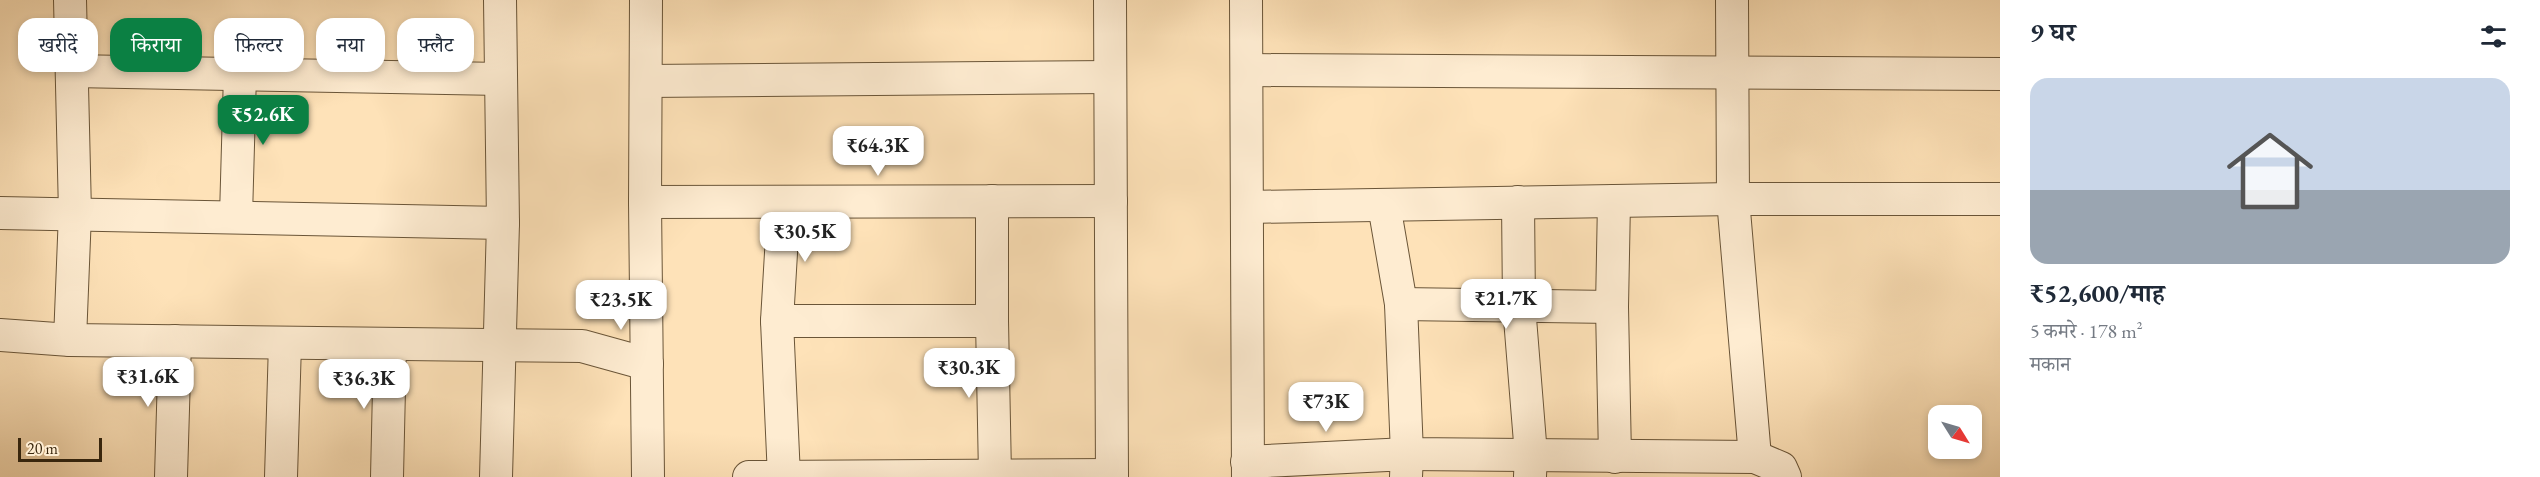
<!DOCTYPE html>
<html lang="hi">
<meta charset="utf-8">
<style>
body{margin:0;font-family:"EB Garamond","Noto Serif Devanagari",serif;background:#f6f6f7;color:#1f2937;height:100vh;display:flex;flex-direction:column;font-size:22px;white-space:nowrap}
*{box-sizing:border-box;margin:0}
p{font-size:20px;color:#747a83}
.icon{flex:none;width:33px;height:33px;fill:none;stroke:currentColor;stroke-width:2;stroke-linecap:round;stroke-linejoin:round}
.map{position:relative;flex:1;overflow:hidden}
.panel{display:flex;flex-direction:column;background:#fff;width:540px}
.panel>*{flex:none}
.hud{position:absolute;left:18px;top:18px;width:570px;height:54px;display:flex;gap:12px}
.needle{width:39px;rotate:127deg}
.controls{position:absolute;left:1928px;top:405px;display:grid;gap:12px}
.controls a{display:grid;place-items:center;width:54px;height:54px;border-radius:12px;background:#fff;box-shadow:0 3px 9px #0003;font-size:30px}
.scale{position:absolute;left:18px;bottom:15px;width:84px;box-sizing:border-box;padding-left:6px;border:3px solid #39260d;border-top:0;font-size:16px;line-height:21px;white-space:nowrap;color:#39260d;-webkit-text-stroke:4px #feecd1;paint-order:stroke}
.price{position:absolute;translate:-50% -51px;padding:0 14px;border-radius:12px;background:#fff;color:#222;font-size:20px;line-height:39px;filter:drop-shadow(0 2px 3px #0008)}
.price::after{content:'';position:absolute;left:50%;top:36px;width:18px;height:14px;margin-left:-9px;background:inherit;clip-path:polygon(0 0,100% 0,50% 100%)}
.price.active{background:#0b8043;color:#fff}
ul{padding:0;list-style:none}
li{display:grid;align-content:center;gap:12px;height:318px;padding:0 30px}
li+li{border-top:2px solid #e0e1e3}
li span{display:grid;place-items:center;height:186px;border-radius:18px;color:#555}
li>.icon{margin-inline-start:auto}
span .icon{width:108px;height:108px;fill:#fffc;stroke-width:1}
li b{font-size:26px}
h2{display:flex;justify-content:space-between;align-items:center;height:72px;padding:0 30px;font-size:26px}
.tag{padding:0 21px;border-radius:18px;background:#fff;box-shadow:0 3px 9px #0003;font-size:21px;line-height:54px}
.tag.active{background:#0b8043;color:#fff}
main{display:flex;flex:1;min-height:0}
.map>svg:first-child{display:block}
.lines{fill:none;stroke-linecap:round;stroke-linejoin:round}
.minor-casing{stroke:#6a5538;stroke-width:34}
.minor{stroke:#feecd1;stroke-width:32}
</style>
<main>
<div class="map">
<svg width="2000" height="477" viewBox="0 0 2000 477">
<rect width="100%" height="100%" fill="#fee2b8"/>
<filter id="stains"><feTurbulence type="fractalNoise" baseFrequency=".00333" numOctaves="4"/><feColorMatrix values="0 0 0 0 .2 0 0 0 0 .09 0 0 0 0 .02 0 0 0 .5 -.17"/></filter>
<radialGradient id="worn" r=".72"><stop offset=".6" stop-color="#630" stop-opacity="0"/><stop offset="1" stop-color="#630" stop-opacity=".3"/></radialGradient>
<g class="lines">
<!-- minor casing -->
<g class="minor-casing">
<g id="minor">
<polyline points="500,0 503,223"/>
<polyline points="646,0 645,202 648,477"/>
<polyline points="1110,0 1112,477"/>
<polyline points="1246,0 1248,477"/>
<polyline points="1732,0 1733,199 1755,457"/>
<polyline points="1247,70 2000,74"/>
<polyline points="73,71 501,79"/>
<polyline points="646,81 1110,77"/>
<polyline points="1614,201 1612,307 1615,457"/>
<polyline points="645,202 1111,201"/>
<polyline points="1518,202 1519,306 1531,455 1530,476"/>
<polyline points="1384,205 1401,304 1407,454 1755,457 1781,468 1785,477"/>
<polyline points="1248,207 1733,199 2000,199"/>
<polyline points="0,213 503,223 496,477"/>
<polyline points="236,216 240,74"/>
<polyline points="1401,304 1612,307"/>
<polyline points="777,321 784,202"/>
<polyline points="992,321 995,475"/>
<polyline points="0,335 70,340 582,346 647,364"/>
<polyline points="70,340 75,213 70,0"/>
<polyline points="1247,462 1407,454 1406,477"/>
<polyline points="171,477 175,341"/>
<polyline points="281,477 285,343"/>
<polyline points="387,477 390,344"/>
<polyline points="749,477 1112,475"/>
<polyline points="784,477 777,321 992,321 992,201"/>
</g>
</g>
<!-- minor -->
<use href="#minor" class="minor"/>
</g>
<rect width="100%" height="100%" filter="url(#stains)"/>
<rect width="100%" height="100%" fill="url(#worn)"/>
</svg>
<div class="controls">
<a><svg class="needle" viewBox="-14 -14 28 28"><path d="M0-13l5 13h-10z" fill="#e53935"/><path d="M0 13l5-13h-10z" fill="#747a83"/></svg></a>
</div>
<div class="scale">20 m</div>
<b class="price active" style="left:263px;top:146px">₹52.6K</b>
<b class="price" style="left:878px;top:177px">₹64.3K</b>
<b class="price" style="left:805px;top:263px">₹30.5K</b>
<b class="price" style="left:1506px;top:330px">₹21.7K</b>
<b class="price" style="left:621px;top:331px">₹23.5K</b>
<b class="price" style="left:969px;top:399px">₹30.3K</b>
<b class="price" style="left:148px;top:408px">₹31.6K</b>
<b class="price" style="left:364px;top:410px">₹36.3K</b>
<b class="price" style="left:1326px;top:433px">₹73K</b>
<div class="hud">
<a class="tag">खरीदें</a>
<a class="tag active">किराया</a>
<a class="tag">फ़िल्टर</a>
<a class="tag">नया</a>
<a class="tag">फ़्लैट</a>
</div>
</div>
<section class="panel">
<h2>9 घर<svg class="icon" aria-label="filters" viewBox="0 0 24 24"><path d="M4 7h16M4 17h16"/><circle cx="9" cy="7" r="2"/><circle cx="15" cy="17" r="2"/></svg></h2>
<ul>
<li><span style="background:linear-gradient(#c9d6e8 60%,#9aa5b1 0)"><svg class="icon" aria-label="home" viewBox="0 0 24 24"><path d="M3 11l9-7 9 7M6 9v11h12V9"/></svg></span><div><b>₹52,600/माह</b><p>5 कमरे · 178 m²</p><p>मकान</p></div></li>
</ul>
</section>
</main>
